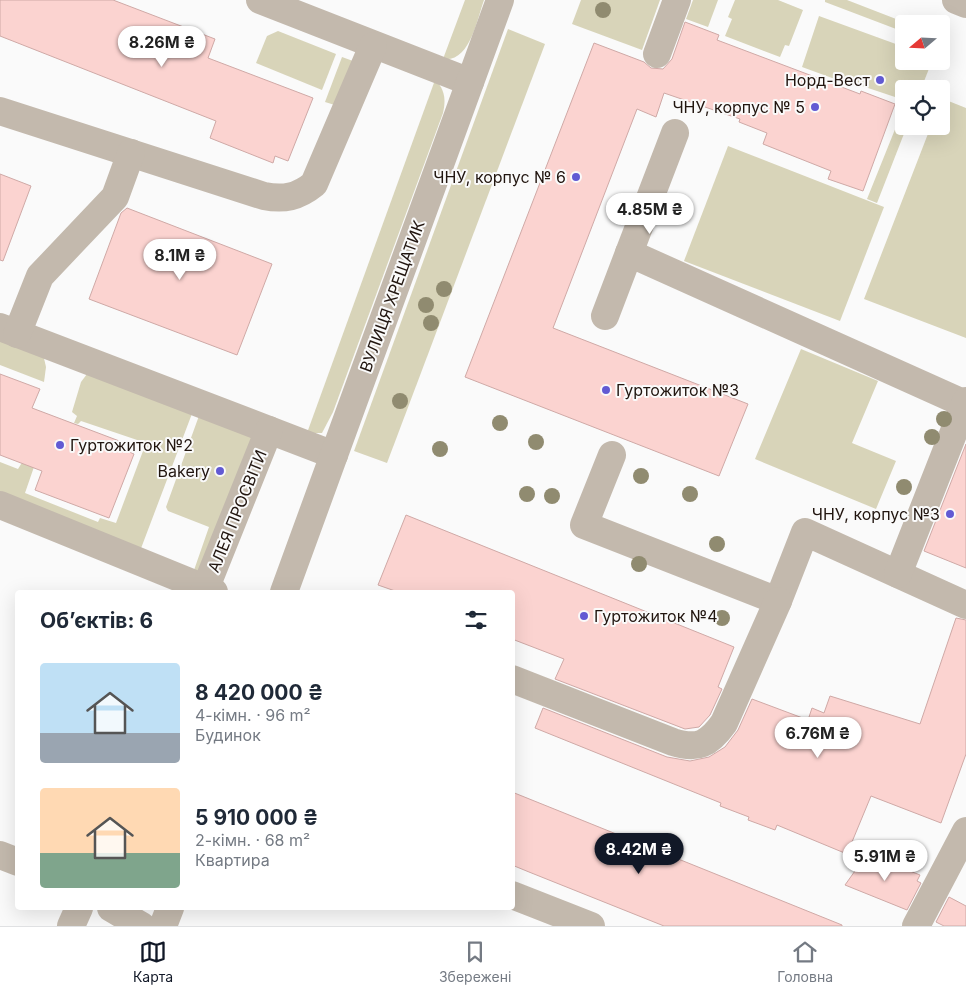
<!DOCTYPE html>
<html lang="uk">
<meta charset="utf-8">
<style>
body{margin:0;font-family:Inter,sans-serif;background:#f2f2f3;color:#1f2937;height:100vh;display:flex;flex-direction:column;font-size:19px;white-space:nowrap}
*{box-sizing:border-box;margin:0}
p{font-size:16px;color:#747a83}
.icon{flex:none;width:28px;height:28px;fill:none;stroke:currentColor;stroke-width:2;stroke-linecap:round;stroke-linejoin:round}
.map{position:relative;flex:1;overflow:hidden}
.panel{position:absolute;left:15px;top:590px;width:500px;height:320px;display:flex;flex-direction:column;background:#fff;border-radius:5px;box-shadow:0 5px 20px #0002}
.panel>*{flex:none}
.needle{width:32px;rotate:251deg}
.controls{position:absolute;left:895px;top:15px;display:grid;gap:10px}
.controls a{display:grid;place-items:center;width:55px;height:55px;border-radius:5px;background:#fff;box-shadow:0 5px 20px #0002;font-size:25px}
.price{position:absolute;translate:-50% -42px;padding:0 11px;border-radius:18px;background:#fff;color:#222;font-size:16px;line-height:32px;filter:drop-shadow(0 1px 2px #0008)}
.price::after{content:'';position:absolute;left:50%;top:30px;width:15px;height:11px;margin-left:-8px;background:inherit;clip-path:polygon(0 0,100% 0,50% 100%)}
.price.selected{background:#111827;color:#fff}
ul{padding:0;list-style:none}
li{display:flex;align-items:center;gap:15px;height:125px;padding:0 25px}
li span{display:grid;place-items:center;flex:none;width:140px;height:100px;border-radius:5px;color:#555}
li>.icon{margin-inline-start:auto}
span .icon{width:60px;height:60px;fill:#fffc;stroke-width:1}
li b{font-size:21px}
h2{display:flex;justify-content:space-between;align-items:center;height:60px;padding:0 25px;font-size:21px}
.menu{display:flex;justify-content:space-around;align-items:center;height:70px;border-top:1px solid #e0e1e3;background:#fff;font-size:14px;color:#747a83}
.menu a{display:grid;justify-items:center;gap:2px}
.menu .selected{color:#111827}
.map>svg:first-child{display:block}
.green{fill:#d8d4b9}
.building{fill:#fbd3d0;stroke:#cfa9a6}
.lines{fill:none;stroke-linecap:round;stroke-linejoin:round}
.minor{stroke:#c3b9ad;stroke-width:28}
.tree{fill:#908b70}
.poi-dot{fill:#625ad3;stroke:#fafafa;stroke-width:2}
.labels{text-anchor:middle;stroke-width:4;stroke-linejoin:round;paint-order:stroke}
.poi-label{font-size:16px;fill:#21150f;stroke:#fafafa;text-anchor:end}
.street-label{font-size:16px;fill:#21150f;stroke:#fafafa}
</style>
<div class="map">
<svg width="966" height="926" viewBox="0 0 966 926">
<rect width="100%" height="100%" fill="#fafafa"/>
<!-- green -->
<g class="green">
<path d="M465 0H484C477 19 470 63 443 59Z"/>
<polygon points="581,0 660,0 642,50 572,24"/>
<polygon points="693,0 718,0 708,27 686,19"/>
<polygon points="735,0 778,0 803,10 789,46 785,45 780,57 725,36 732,19 728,17"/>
<polygon points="825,0 847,0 909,24 904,24 904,32 825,2"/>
<polygon points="819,16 904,47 904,61 932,61 921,89 904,89 904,100 859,85 854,86 802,67"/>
<polygon points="508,29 545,44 387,463 354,451"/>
<polygon points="278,31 336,54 322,90 256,63 267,36"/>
<polygon points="342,57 353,61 338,106 325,102"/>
<path d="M435 80C445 89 446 100 443 113L333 412 322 433H307Z"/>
<polygon points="941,98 966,108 966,338 864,299 931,126 941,126"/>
<polygon points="904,107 904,126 907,126 877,203 867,199"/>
<polygon points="728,146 884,207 840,321 684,261"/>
<polygon points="0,338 43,354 46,367 44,382 0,365"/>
<polygon points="801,349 878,381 852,443 896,461 876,509 755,459"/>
<polygon points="87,374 193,411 140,551 0,494 0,462 18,469 23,461 35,464 25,493 98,522 100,518 116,523 146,443 81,421 78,424 74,423 77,416 72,412 81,382"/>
<polygon points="200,413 259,436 202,576 193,573 209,527 168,511 166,507"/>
</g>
<!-- building -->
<g class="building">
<polygon points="0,0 113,0 215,39 208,58 313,98 288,161 275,156 273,163 210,138 216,121 0,36"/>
<polygon points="685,22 719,35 717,40 860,94 861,91 895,104 863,191 828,179 831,171 763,144 767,133 739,122 740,119 664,93 656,117 637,109 553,328 748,404 719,476 465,377 594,43 644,62 651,68 663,69 672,59"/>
<polygon points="0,174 31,186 3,261 0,260"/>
<polygon points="127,208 272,264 237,355 89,299 121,213"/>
<polygon points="0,374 40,389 32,408 122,442 120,448 134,454 109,518 35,490 42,471 0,455"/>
<polygon points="966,444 966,568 924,551"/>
<polygon points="406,515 734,647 718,687 722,689 710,715 699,727 685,729 555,679 564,659 512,639 512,592 398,592 378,585"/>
<polygon points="956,618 966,620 966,754 941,823 871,796 847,854 777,825 775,830 748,820 749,817 720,806 721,803 535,728 543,708 667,757 690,761 709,757 725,747 738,730 752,699 808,720 812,708 824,713 830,696 920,724"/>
<polygon points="512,792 842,925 842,926 664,926 529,872 512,865"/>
<polygon points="867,854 920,875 917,881 921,883 907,910 845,885"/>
<polygon points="949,897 966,906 966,926 944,926 936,922"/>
</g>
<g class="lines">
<!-- minor -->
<g class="minor">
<polyline points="260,0 470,82"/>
<polyline points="956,0 966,4"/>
<polyline points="657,54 677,0"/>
<path d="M0 111 264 196C284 200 298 197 314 184L373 46"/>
<polyline points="629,253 675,133"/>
<polyline points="605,316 629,253 965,404"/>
<polyline points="0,327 334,455"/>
<polyline points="17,334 40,276 115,197 131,153"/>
<polyline points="612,455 584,525 778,601 805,532 966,605"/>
<polyline points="0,505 214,592"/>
<polyline points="898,574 966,401"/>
<polyline points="204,592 269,430"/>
<polyline points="284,592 500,0"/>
<path d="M512 679 673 742C698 750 709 744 724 723L778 601"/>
<polyline points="0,855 18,862"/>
<polyline points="512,895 591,926"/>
<polyline points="111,908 142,926"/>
<polyline points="71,926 79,908"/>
<polyline points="163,926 170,908"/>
<polyline points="916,926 966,831"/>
</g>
</g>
<!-- trees -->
<g class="tree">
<circle cx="603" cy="10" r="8"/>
<circle cx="444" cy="289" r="8"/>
<circle cx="426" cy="305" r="8"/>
<circle cx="431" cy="323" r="8"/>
<circle cx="400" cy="401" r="8"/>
<circle cx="944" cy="419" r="8"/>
<circle cx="500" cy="423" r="8"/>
<circle cx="932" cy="437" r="8"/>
<circle cx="536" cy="442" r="8"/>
<circle cx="440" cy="449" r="8"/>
<circle cx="641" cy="476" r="8"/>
<circle cx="904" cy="487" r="8"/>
<circle cx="527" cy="494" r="8"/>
<circle cx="690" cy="494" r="8"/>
<circle cx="552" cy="496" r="8"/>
<circle cx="717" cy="544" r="8"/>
<circle cx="639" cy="564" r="8"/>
<circle cx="722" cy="618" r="8"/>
</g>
<!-- markers -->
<g class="poi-dot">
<circle cx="880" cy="80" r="5"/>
<circle cx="815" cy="107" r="5"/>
<circle cx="576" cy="177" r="5"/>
<circle cx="606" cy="390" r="5"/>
<circle cx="60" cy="445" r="5"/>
<circle cx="220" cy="471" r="5"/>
<circle cx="950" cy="514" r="5"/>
<circle cx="584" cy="616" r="5"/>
</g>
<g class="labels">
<!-- poi labels -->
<g class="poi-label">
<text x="870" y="86">Норд-Вест</text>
<text x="805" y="113">ЧНУ, корпус № 5</text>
<text x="566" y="183">ЧНУ, корпус № 6</text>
<text x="616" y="396" text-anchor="start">Гуртожиток №3</text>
<text x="70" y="451" text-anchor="start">Гуртожиток №2</text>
<text x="210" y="477">Bakery</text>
<text x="940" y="520">ЧНУ, корпус №3</text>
<text x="594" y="622" text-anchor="start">Гуртожиток №4</text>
</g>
<!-- street labels -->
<g class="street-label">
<text transform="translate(392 296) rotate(-70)" y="6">ВУЛИЦЯ ХРЕЩАТИК</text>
<text transform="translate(237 511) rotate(-68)" y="6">АЛЕЯ ПРОСВІТИ</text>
</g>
</g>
</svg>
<div class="controls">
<a><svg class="needle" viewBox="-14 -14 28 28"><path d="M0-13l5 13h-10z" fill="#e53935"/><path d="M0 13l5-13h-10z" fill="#747a83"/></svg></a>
<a><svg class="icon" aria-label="locate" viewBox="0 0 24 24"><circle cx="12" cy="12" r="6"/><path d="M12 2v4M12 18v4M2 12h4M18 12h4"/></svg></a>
</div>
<b class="price" style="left:162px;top:68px">8.26M ₴</b>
<b class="price" style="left:650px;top:235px">4.85M ₴</b>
<b class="price" style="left:180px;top:281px">8.1M ₴</b>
<b class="price" style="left:818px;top:759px">6.76M ₴</b>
<b class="price selected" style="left:639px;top:875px">8.42M ₴</b>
<b class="price" style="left:885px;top:882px">5.91M ₴</b>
<section class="panel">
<h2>Об’єктів: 6<svg class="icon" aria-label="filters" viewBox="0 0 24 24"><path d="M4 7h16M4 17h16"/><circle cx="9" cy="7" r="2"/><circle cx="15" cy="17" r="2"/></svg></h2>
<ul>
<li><span style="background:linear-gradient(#bfe0f5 70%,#9aa5b1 0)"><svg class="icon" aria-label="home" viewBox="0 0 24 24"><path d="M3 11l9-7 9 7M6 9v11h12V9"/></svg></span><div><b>8 420 000 ₴</b><p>4-кімн. · 96 m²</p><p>Будинок</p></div></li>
<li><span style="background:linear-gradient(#ffd9b3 65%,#7fa58c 0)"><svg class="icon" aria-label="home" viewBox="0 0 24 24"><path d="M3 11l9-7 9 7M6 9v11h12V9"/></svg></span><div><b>5 910 000 ₴</b><p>2-кімн. · 68 m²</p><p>Квартира</p></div></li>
</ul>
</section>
</div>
<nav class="menu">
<a class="selected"><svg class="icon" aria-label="map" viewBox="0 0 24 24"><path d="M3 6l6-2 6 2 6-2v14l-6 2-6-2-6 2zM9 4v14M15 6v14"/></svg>Карта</a>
<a><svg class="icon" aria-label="saved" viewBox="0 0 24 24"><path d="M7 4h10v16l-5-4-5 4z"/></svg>Збережені</a>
<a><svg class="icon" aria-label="home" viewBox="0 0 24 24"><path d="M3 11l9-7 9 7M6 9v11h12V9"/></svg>Головна</a>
</nav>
